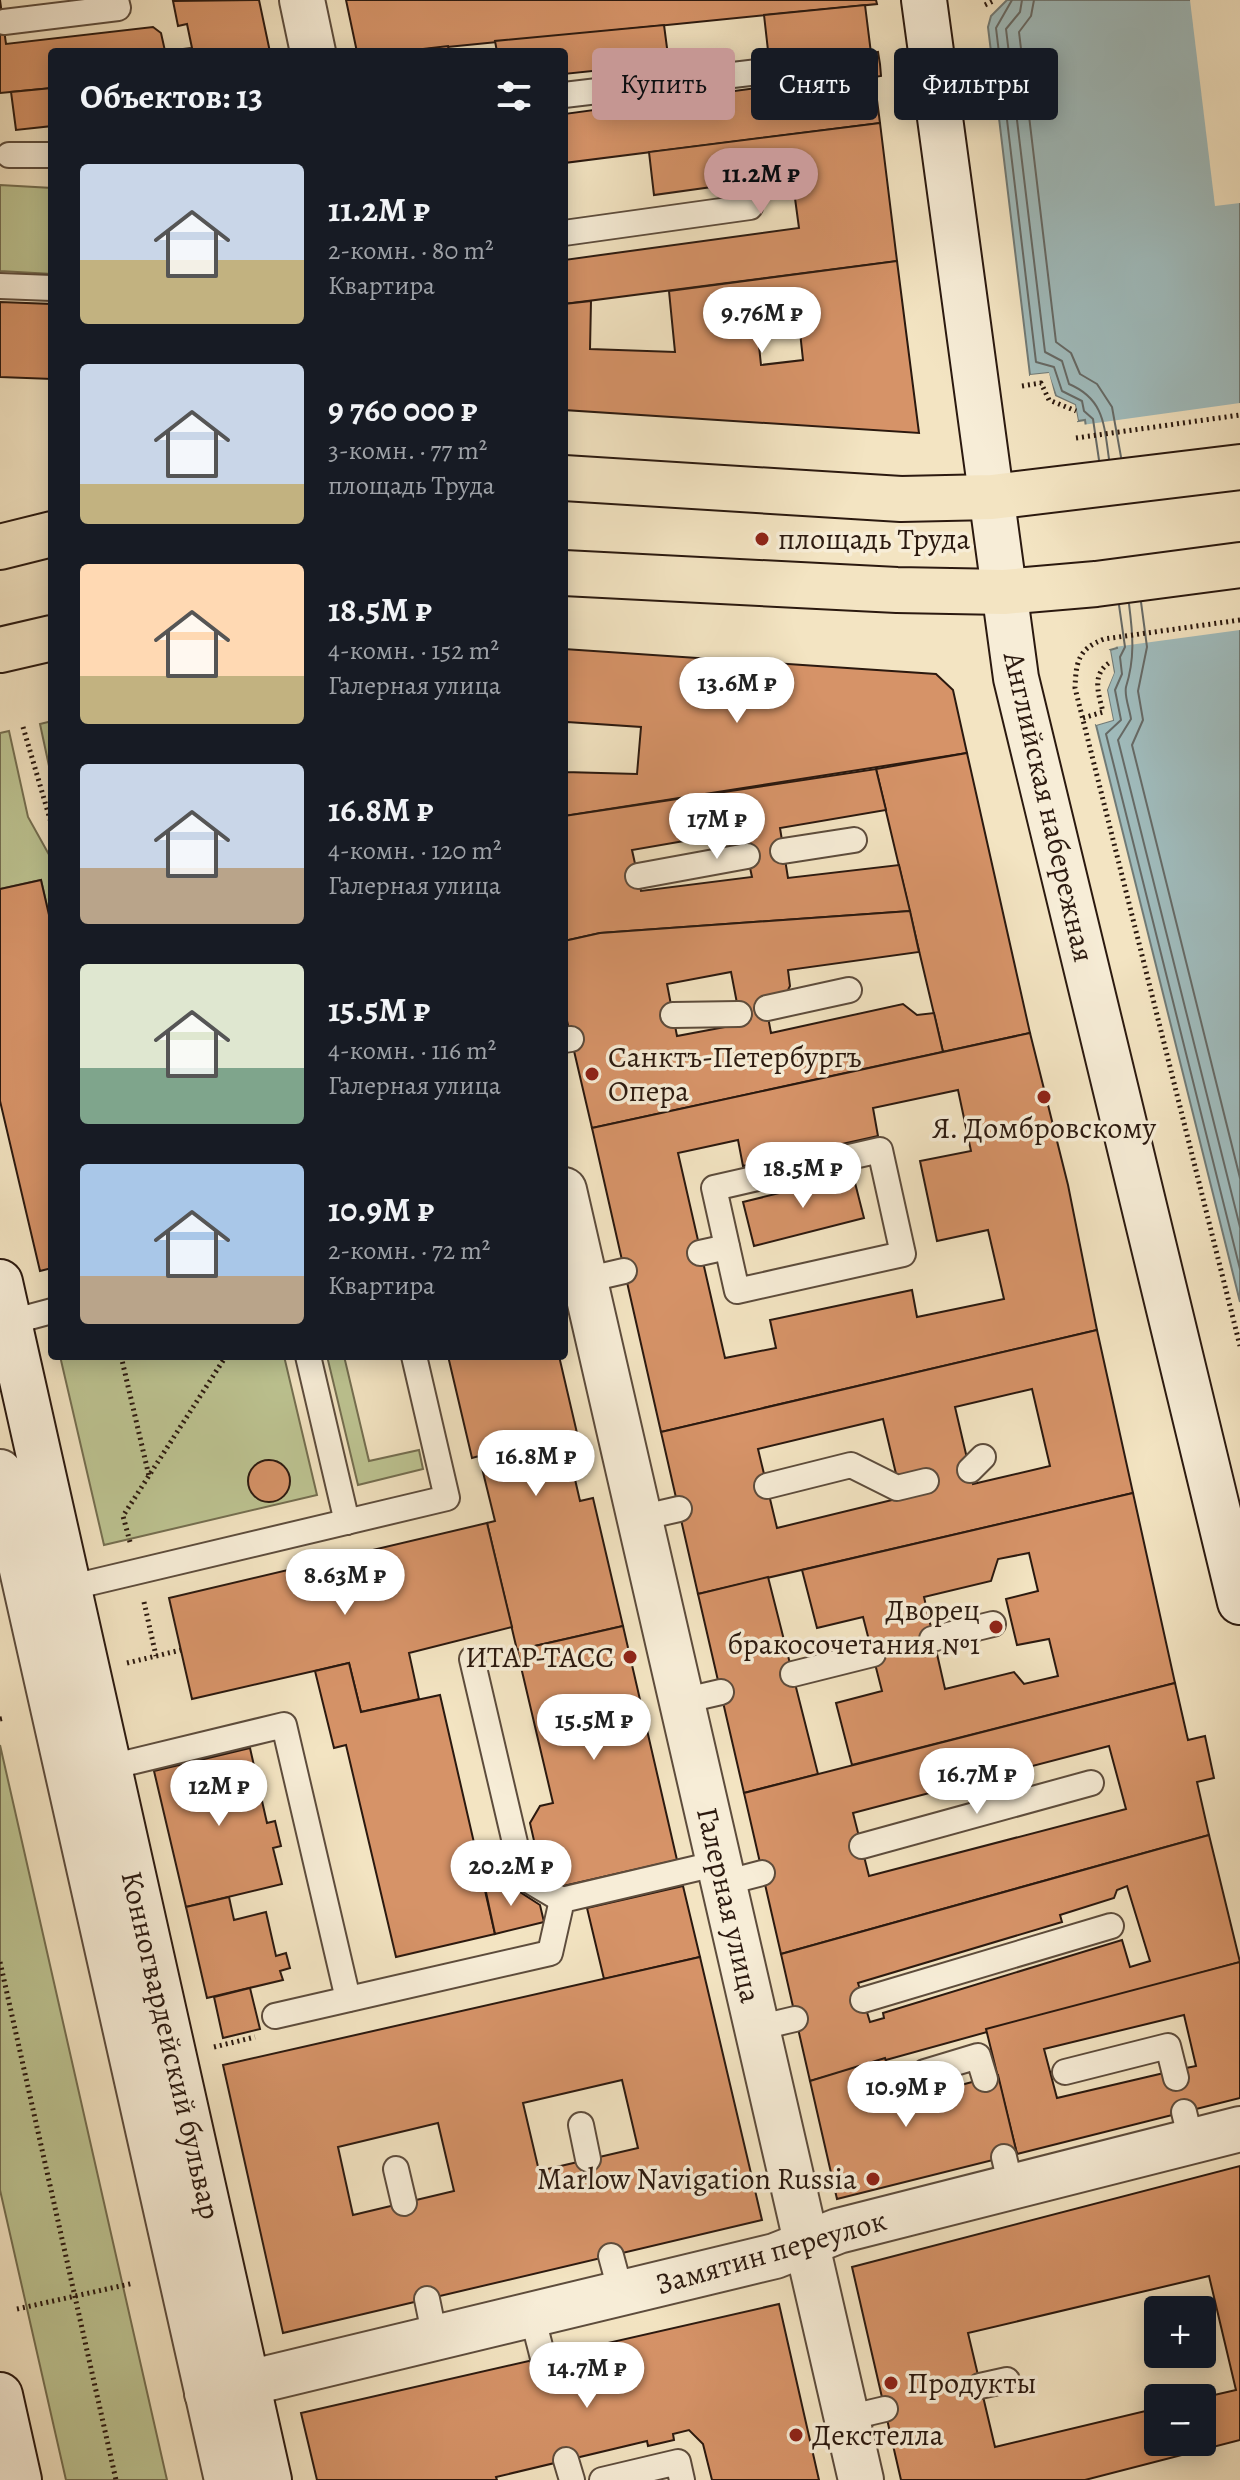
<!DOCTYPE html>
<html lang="ru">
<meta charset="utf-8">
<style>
body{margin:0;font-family:Alegreya,serif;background:#242831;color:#f1f3f6;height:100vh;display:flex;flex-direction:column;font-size:30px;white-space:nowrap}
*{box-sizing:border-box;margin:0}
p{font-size:26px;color:#9ea1a6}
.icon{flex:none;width:44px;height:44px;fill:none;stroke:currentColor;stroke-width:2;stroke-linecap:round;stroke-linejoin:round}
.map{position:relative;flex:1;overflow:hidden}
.sheet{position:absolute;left:48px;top:48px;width:520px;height:1312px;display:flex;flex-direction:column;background:#171b24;border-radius:8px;box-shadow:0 4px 20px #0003}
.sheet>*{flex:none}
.guide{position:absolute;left:592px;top:48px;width:528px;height:72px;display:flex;gap:16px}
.controls{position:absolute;left:1144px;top:2296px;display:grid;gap:16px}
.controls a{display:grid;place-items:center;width:72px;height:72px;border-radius:8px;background:#171b24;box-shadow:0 4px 20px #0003;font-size:40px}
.price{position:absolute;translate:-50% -68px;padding:0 18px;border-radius:28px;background:#fff;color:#222;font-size:26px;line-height:52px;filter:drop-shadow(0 2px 4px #0008)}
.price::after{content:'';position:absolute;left:50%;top:48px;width:24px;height:18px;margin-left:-12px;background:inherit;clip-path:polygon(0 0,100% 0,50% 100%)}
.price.on{background:#c59692;color:#111}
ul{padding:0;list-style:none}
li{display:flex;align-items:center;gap:24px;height:200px;padding:0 32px}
li span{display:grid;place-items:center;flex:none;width:224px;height:160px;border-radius:8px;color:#555}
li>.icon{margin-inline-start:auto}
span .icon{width:96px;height:96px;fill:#fffc;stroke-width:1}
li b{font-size:34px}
h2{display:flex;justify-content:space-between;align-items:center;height:96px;padding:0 32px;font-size:34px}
.tag{padding:0 28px;border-radius:8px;background:#171b24;box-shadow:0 4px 20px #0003;font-size:28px;line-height:72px}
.tag.on{background:#c59692;color:#111}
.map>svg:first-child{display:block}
.green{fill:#bdc492;stroke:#746e50;stroke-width:2}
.water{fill:#a0bcbd;stroke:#717b77;stroke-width:2}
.pier{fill:#f3e4c2}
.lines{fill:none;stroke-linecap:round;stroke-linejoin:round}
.shore{stroke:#666a66;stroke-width:2}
.building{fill:#d69368;stroke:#2b190f;stroke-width:2;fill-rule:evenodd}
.lane-casing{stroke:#5d4c3c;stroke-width:28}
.street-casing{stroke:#5d4c3c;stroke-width:48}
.secondary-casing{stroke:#2b190f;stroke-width:48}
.primary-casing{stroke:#2b190f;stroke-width:48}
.path{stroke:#2b190f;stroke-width:5;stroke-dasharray:2 4;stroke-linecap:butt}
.lane{stroke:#f7edd7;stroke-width:24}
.street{stroke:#f7edd7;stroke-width:44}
.secondary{stroke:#f7edd7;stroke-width:44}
.primary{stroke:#f3e4c2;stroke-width:44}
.poi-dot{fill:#8f2418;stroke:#f7edd7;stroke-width:3}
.labels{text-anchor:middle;stroke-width:7;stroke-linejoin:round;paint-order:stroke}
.poi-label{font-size:30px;fill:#2b190f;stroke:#f7edd7;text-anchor:start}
.street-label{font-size:30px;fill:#2b190f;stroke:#f7edd7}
</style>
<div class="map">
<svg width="1240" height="2480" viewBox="0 0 1240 2480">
<rect width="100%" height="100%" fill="#f3e4c2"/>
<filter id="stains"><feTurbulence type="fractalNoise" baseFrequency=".0025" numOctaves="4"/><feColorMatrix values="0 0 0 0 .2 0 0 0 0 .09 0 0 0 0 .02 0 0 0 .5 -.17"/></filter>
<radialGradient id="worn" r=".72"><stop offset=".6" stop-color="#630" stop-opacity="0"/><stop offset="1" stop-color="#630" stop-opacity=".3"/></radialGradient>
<!-- green -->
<g class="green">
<polygon points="0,185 52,188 52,274 0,271"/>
<polygon points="52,721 52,780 40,724"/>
<polygon points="9,731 28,817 52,860 52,928 41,880 0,889 0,733"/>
<polygon points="60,1356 284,1356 317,1495 104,1545"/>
<polygon points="327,1356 344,1356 369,1461 419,1450 423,1469 358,1485"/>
<polygon points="0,1745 167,2480 66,2480 0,2190"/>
</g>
<!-- water -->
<polygon class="water" points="1007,0 1240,0 1240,1302 1096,725 1113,720 1107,690 1114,672 1110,650 1117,648 1085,420 1078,421 1075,405 1056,396 1048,373 1030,375 988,27 991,16"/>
<!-- pier -->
<g class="pier">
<polygon points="1190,0 1240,0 1240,203 1215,206"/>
<polygon points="1049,373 1055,396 1075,405 1078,421 1074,421 1071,408 1052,399 1045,377 1030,379 1030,375"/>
<polygon points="1240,403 1240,630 1107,648 1113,645 1082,425"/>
<polygon points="1110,650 1114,673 1107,690 1113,720 1096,725 1095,721 1109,717 1103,690 1110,672 1107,651"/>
</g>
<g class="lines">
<!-- shore -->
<g class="shore">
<polyline points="1012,0 996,28 1036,362 1054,367 1062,391 1082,401 1084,411 1093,419 1099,460"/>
<path d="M1022 0 1020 12 1006 29 1045 352 1062 361 1069 384C1104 399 1104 424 1109 459"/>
<polyline points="1034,0 1031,16 1019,32 1056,342 1071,353 1080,374 1097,384 1112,407 1121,457"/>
<polyline points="1141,602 1147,647 1138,691 1143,720 1132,745 1240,1178"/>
<path d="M1129 604C1133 635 1135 658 1126 687 1124 696 1130 710 1131 719L1118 740 1240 1227"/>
<polyline points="1119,605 1125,647 1120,657 1122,674 1115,690 1121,720 1106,734 1240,1269"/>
</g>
</g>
<!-- building -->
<g class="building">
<polygon points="0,0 6,44 153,27 161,33 165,51 192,48 187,24 178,26 173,1 259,0 270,52 52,52 52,88 0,93"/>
<polygon points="346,0 876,0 877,4 397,52 357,52"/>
<polygon points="865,5 871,53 878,52 880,64 881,76 874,77 880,123 564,163 564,114 772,86 764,15"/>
<polygon points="664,25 669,63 564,74 564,52 497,52 495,41"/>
<polygon points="448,46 449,52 397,52"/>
<polygon points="52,88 52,126 16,130 11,92"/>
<polygon points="880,123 897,261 564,304 564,260 799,228 792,176 654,195 649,152"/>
<path d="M897 261 919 433 564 410V304L591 301 590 349 675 352 669 291ZM798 313 803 360 761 365 756 317Z"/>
<polygon points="0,302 52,304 52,379 0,377"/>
<path d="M564 649 936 674 953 690 967 753 564 816ZM567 722 641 727 637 774 565 772Z"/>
<polygon points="967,753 1030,1033 943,1052 876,769"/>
<path d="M876 769 886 810 780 828 788 878 899 865 910 911 600 933 564 941V816ZM742 831 752 877 641 891 632 850Z"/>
<polygon points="41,880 52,928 52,1268 40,1271 0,1101 0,889"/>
<path d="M910 911 919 952 788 970 790 986 785 996 765 1001 771 1033 903 1004 917 1015 934 1013 943 1052 592 1128 564 1008V941L600 933ZM731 972 741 1024 677 1036 667 984Z"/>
<path d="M1030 1033 1068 1185 1097 1330 661 1432 592 1128ZM958 1090 971 1151 920 1161 937 1241 988 1230 1004 1299 917 1317 912 1290 770 1320 776 1348 725 1358 678 1153 738 1140 743 1166 878 1136 873 1108Z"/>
<polygon points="853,1175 864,1218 754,1246 743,1202"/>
<path d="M1097 1330 1133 1493 698 1594 661 1432ZM1032 1389 1050 1466 973 1484 955 1407ZM883 1419 897 1478 929 1491 777 1528 758 1449Z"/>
<polygon points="448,1356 559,1356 577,1433 565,1436 580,1501 593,1498 623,1626 517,1650 487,1523 495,1521 479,1456 472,1458"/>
<circle cx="269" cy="1481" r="21"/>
<path d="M1133 1493 1175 1683 852 1765 836 1703 882 1691 863 1617 817 1628 802 1570ZM1029 1553 1038 1591 1006 1599 1017 1645 1049 1639 1058 1676 1024 1684 1014 1672 945 1689 924 1597 991 1581 998 1559Z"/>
<polygon points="487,1523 512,1627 409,1653 419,1699 361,1712 349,1663 192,1699 169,1598"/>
<polygon points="768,1577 818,1774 744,1793 698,1594"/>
<polygon points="623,1626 677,1860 559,1887 542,1876 530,1823 540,1806 553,1803 517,1650"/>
<polygon points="349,1663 361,1712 440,1695 495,1934 396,1957 346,1745 334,1748 315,1671"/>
<path d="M1175 1683 1188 1740 1205 1736 1214 1778 1197 1782 1209 1835 781 1954 744 1793ZM1109 1746 1126 1809 869 1876 853 1813Z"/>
<polygon points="250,1748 267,1823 275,1821 281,1846 273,1848 282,1884 186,1907 154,1771"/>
<path d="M1209 1835 1240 1962 810 2081 781 1954ZM1127 1886 1150 1961 1130 1967 1122 1940 883 2013 884 2018 870 2022 858 1983 1062 1922 1060 1915 1114 1898 1117 1890Z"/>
<polygon points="500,1879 540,1905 544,1922 495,1934 484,1883"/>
<polygon points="683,1886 700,1957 604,1979 587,1908"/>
<polygon points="229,1897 234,1920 266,1912 276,1956 286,1953 290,1968 280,1971 283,1980 207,1998 186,1907"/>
<path d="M700 1957 762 2220 283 2333 223 2065ZM622 2080 638 2148 539 2171 523 2103ZM438 2123 454 2191 353 2215 338 2147Z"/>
<path d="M1240 1962V2098L1017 2154 986 2029ZM1184 2015 1196 2066 1186 2068 1188 2076 1166 2081 1164 2073 1057 2098 1044 2049Z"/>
<polygon points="250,1988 260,2029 223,2038 214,1997"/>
<polygon points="885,2058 898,2102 998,2075 1017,2154 837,2199 810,2081"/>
<path d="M1240 2166V2440L1085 2480H901L852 2267ZM1209 2276 1236 2390 1201 2398 1202 2442H1158V2408L995 2447 968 2333Z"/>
<polygon points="779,2304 819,2480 712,2480 703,2444 689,2430 673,2434 674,2440 648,2446 647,2441 496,2477 497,2480 317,2480 301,2413"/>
</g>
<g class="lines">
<!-- lane casing -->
<g class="lane-casing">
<g id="lane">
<polyline points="4,22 118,8 116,0"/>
<polyline points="564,95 758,72"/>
<polyline points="9,155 52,155"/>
<polyline points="564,233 750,207"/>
<polyline points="0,286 52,288"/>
<polyline points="783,851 854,840"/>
<polyline points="638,876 747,856"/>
<polyline points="767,1008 849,990"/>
<polyline points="673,1015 739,1014"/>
<polyline points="564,1040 571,1039"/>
<polygon points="880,1150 903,1254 737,1291 714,1188"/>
<polyline points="700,1253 727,1247"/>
<polyline points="585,1280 624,1271"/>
<polyline points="0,1325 52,1311"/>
<polyline points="308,1356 347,1522"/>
<polyline points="970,1470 983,1457"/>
<polyline points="767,1486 851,1465 897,1488 926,1481"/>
<polyline points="640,1518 679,1509"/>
<polyline points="68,1588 447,1498 414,1356"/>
<polyline points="932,1639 993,1624"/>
<polyline points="472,1659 523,1877 562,1900"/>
<polyline points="793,1674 873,1654"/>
<polyline points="682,1701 721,1692"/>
<polyline points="98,1770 284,1725 348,1999"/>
<polyline points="862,1846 1091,1783"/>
<polyline points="724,1883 762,1873"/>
<polyline points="863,2000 1111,1926"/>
<polyline points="275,2016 550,1953 562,1900 719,1863"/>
<polyline points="757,2028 795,2019"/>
<polyline points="925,2072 978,2056 985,2079"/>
<polyline points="1065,2072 1168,2046 1176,2078"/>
<polyline points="1184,2112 1191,2141"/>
<polyline points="581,2125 588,2159"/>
<polyline points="1004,2157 1011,2187"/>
<polyline points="396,2169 404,2203"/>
<polyline points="611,2256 621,2293"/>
<polyline points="427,2299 435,2338"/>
<polyline points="532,2315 543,2358"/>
<polyline points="980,2386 1007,2380"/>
<polyline points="847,2418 885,2409"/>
<polyline points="566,2460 572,2480"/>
<polyline points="602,2480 678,2462 682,2480"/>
</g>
</g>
<!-- street casing -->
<g class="street-casing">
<g id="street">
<polyline points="302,0 313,52"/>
<polyline points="564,1190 861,2480"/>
<polyline points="0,1472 227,2480"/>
<polyline points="207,2393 775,2256 838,2231 1240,2129"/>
</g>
</g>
<!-- secondary casing -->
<g class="secondary-casing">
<g id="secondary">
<polyline points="924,0 1016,678 1240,1602"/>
<polyline points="0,1282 269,2480"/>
<polyline points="0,2395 19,2480"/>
</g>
</g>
<!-- primary casing -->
<g class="primary-casing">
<g id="primary">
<polyline points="564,478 901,499 992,497 1240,467"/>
<polyline points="0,547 52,534"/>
<polyline points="564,573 897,590 1004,592 1096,584 1240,565"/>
<polyline points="0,650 52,638"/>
</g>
</g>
<!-- path -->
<g class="path">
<polyline points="985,5 995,0"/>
<polyline points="1022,386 1041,383 1049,400 1076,411"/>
<polyline points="1076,438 1240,415"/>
<path d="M1240 620 1104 639C1078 649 1076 662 1075 688L1240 1346"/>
<path d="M1083 718 1103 712C1098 692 1091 673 1112 661"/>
<polyline points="23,727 52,826"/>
<polyline points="121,1356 149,1476"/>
<polyline points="130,1542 123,1516 226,1356"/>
<polyline points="144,1602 156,1656"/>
<polyline points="127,1663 181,1650"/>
<polyline points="0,1719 5,1718"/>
<polyline points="0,1962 116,2480"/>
<polyline points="214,2047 255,2037"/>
<polyline points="17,2309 134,2283"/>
</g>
<!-- lane -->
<use href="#lane" class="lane"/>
<!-- street -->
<use href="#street" class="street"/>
<!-- secondary -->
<use href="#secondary" class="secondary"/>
<!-- primary -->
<use href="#primary" class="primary"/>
</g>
<!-- markers -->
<g class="poi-dot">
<circle cx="762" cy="539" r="8"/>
<circle cx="592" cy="1074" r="8"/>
<circle cx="1044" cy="1097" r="8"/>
<circle cx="996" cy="1627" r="8"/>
<circle cx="630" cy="1657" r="8"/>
<circle cx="873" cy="2179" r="8"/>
<circle cx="891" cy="2383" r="8"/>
<circle cx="796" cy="2435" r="8"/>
</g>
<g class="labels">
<!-- poi labels -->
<g class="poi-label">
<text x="778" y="549">площадь Труда</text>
<text x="608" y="1067">Санктъ-Петербургъ<tspan x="608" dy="34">Опера</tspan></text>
<text x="1044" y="1138" text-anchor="middle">Я. Домбровскому</text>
<text x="980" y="1620" text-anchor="end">Дворец<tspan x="980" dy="34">бракосочетания №1</tspan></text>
<text x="614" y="1667" text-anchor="end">ИТАР-ТАСС</text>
<text x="857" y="2189" text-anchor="end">Marlow Navigation Russia</text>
<text x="907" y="2393">Продукты</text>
<text x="812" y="2445">Декстелла</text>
</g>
<!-- street labels -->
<g class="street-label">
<text transform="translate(1049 807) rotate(77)" y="10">Английская набережная</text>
<text transform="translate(729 1905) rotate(77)" y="10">Галерная улица</text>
<text transform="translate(171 2045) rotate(77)" y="10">Конногвардейский бульвар</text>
<text transform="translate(771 2252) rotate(-16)" y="10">Замятин переулок</text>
</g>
</g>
<rect width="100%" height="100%" filter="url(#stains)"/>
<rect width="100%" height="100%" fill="url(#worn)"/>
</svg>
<div class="controls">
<a>+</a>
<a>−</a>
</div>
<b class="price on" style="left:761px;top:216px">11.2M ₽</b>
<b class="price" style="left:762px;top:355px">9.76M ₽</b>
<b class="price" style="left:737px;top:725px">13.6M ₽</b>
<b class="price" style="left:717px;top:861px">17M ₽</b>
<b class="price" style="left:803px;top:1210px">18.5M ₽</b>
<b class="price" style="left:536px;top:1498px">16.8M ₽</b>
<b class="price" style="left:345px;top:1617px">8.63M ₽</b>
<b class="price" style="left:594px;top:1762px">15.5M ₽</b>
<b class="price" style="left:977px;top:1816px">16.7M ₽</b>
<b class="price" style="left:219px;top:1828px">12M ₽</b>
<b class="price" style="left:511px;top:1908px">20.2M ₽</b>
<b class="price" style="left:906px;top:2129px">10.9M ₽</b>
<b class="price" style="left:587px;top:2410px">14.7M ₽</b>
<div class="guide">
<a class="tag on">Купить</a>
<a class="tag">Снять</a>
<a class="tag">Фильтры</a>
</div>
<section class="sheet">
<h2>Объектов: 13<svg class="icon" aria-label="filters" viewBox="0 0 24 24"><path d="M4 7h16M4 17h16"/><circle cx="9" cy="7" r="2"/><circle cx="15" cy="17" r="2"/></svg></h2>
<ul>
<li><span style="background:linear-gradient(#c9d6e8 60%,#c2b280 0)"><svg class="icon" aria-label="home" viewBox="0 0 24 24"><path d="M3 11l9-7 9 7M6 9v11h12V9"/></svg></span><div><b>11.2M ₽</b><p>2-комн. · 80 m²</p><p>Квартира</p></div></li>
<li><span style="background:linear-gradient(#c9d6e8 75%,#c2b280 0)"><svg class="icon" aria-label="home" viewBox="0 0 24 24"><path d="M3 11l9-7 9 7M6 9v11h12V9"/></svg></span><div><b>9 760 000 ₽</b><p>3-комн. · 77 m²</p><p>площадь Труда</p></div></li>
<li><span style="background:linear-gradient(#ffd9b3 70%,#c2b280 0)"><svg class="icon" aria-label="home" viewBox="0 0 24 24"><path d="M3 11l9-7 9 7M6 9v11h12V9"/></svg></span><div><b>18.5M ₽</b><p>4-комн. · 152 m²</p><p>Галерная улица</p></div></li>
<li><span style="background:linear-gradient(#c9d6e8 65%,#b9a48a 0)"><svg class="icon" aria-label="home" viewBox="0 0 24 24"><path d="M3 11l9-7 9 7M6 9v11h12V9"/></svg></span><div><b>16.8M ₽</b><p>4-комн. · 120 m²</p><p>Галерная улица</p></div></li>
<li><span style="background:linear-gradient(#dfe7d0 65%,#7fa58c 0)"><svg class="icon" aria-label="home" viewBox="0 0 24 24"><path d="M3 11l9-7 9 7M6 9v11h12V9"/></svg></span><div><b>15.5M ₽</b><p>4-комн. · 116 m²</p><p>Галерная улица</p></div></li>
<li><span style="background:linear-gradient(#a9c7e8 70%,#b9a48a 0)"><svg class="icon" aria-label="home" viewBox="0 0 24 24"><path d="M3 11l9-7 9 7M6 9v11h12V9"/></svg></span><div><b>10.9M ₽</b><p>2-комн. · 72 m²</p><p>Квартира</p></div></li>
</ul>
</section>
</div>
